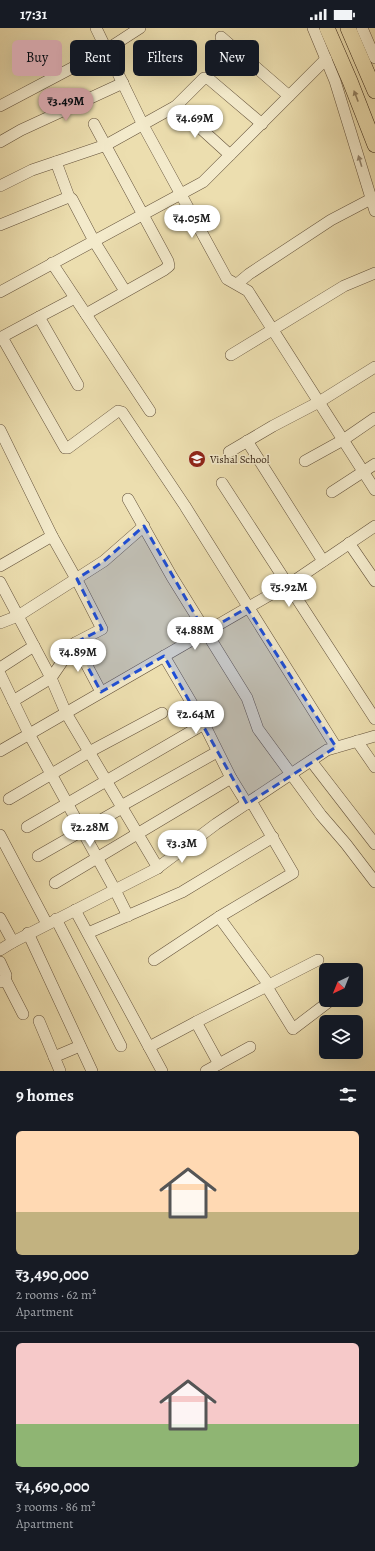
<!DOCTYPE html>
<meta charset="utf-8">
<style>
body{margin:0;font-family:Alegreya,serif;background:#242831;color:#f1f3f6;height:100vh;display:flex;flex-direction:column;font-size:15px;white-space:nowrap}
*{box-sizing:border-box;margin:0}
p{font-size:13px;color:#9ea1a6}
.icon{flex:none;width:22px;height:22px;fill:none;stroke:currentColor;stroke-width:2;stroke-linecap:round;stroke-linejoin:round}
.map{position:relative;height:1043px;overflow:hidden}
.details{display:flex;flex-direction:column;background:#171b24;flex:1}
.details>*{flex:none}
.guide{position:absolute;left:12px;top:12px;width:351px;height:36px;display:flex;gap:8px}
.needle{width:26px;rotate:223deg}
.buttons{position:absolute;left:319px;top:935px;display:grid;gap:8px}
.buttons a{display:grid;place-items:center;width:44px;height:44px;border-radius:6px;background:#171b24;box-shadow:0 4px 16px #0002;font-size:20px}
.price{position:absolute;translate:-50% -34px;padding:0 9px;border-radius:14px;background:#fff;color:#222;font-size:13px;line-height:26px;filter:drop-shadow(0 1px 2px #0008)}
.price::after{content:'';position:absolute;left:50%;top:24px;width:12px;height:9px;margin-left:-6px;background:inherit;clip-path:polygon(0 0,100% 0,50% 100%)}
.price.active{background:#c59692;color:#111}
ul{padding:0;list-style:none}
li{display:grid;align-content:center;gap:8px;height:212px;padding:0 16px}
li+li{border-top:1px solid #363941}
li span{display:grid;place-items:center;height:124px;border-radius:6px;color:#555}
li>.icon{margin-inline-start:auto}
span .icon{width:72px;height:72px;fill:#fffc;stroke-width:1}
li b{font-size:17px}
h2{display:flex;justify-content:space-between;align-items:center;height:48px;padding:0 16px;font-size:17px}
.tag{padding:0 14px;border-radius:6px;background:#171b24;box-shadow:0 4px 16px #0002;font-size:14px;line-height:36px}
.tag.active{background:#c59692;color:#111}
.status{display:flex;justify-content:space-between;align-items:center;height:28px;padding:0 20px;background:#171b24;direction:ltr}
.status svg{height:11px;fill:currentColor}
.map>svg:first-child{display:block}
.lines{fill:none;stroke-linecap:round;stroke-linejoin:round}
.minor-casing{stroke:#64523b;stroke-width:12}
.highway-casing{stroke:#372414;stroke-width:16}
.minor{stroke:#f3eacb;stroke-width:11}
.highway{stroke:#ecdeaf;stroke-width:15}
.oneway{fill:#928162}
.oneway2{fill:#958770}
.marked{fill:#1d4ed8;fill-opacity:0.2;stroke:#1d4ed8;stroke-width:3;stroke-dasharray:8 5;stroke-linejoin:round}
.labels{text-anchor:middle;stroke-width:3;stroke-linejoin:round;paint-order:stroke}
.poi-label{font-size:11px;fill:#372414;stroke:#f3eacb;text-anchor:start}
</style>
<div class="status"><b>17:31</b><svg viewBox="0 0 49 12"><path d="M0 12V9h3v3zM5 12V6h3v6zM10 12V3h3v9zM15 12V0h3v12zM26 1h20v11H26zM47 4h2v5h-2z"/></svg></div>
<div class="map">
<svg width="375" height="1043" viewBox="0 0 375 1043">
<rect width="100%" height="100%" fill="#ecdeaf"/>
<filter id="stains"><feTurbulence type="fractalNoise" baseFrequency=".005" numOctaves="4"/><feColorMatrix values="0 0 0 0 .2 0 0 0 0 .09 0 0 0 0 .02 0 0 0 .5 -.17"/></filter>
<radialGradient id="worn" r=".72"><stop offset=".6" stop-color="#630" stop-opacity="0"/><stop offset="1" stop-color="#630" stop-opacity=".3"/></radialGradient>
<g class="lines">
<!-- minor casing -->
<g class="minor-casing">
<g id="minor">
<polyline points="96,0 143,97 227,251 248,263 375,462"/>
<polyline points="313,0 335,53 375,183"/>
<polyline points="362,0 375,30"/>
<polyline points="221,9 289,68"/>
<polyline points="0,78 106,22 140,0"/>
<polyline points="176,78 230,127"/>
<polyline points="0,114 21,102 123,55"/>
<polyline points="56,134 69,169"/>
<polyline points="0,158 32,142 106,117 176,78 204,50 209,51 262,96"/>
<polyline points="0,197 69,169 72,171 94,213 125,263"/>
<polyline points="52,235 150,383"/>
<polyline points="237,256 249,246 331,192 371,171"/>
<polyline points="0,264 203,154 326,31"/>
<polyline points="86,286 164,242 169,238 168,233 94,96"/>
<polyline points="39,289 75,270"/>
<polyline points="0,310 3,311 65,420 68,420 118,383 122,384 185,478 336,719"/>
<polyline points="0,310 39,289 78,357"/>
<polyline points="231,327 344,258 375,245"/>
<polyline points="0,402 52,508 79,556 102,601 75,615 51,650 13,673"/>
<polyline points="247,413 323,533"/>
<polyline points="229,424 273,398 319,374 375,339"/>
<polyline points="305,433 343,412 375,390"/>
<polyline points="222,455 375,691"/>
<polyline points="332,464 375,436"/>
<polyline points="128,471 172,549 247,670 258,701 321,787 346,816 375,854"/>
<polyline points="349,515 375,553"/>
<polyline points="0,538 52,508"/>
<polyline points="0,554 51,650 66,685 158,840"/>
<polyline points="0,595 18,588 104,533 144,498"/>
<polyline points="75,615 101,664"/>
<polyline points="164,628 204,696 231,750 247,776"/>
<polyline points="0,640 34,618"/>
<polyline points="0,646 29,706 115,862 128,888"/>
<polyline points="357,713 375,739"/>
<polyline points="0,723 294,553 375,498"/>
<polyline points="311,733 375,816"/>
<polyline points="9,771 89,724 162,685"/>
<polyline points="121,778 217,724"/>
<polyline points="27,799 204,696"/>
<polyline points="0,807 47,896"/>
<polyline points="38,828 122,780"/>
<polyline points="55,855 231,750"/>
<polyline points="75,882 162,1043"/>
<polyline points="0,890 13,914 156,841 216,796 327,722 375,708"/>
<polyline points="56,891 121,1018"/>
<polyline points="28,905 92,1043"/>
<polyline points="88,905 182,864 273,809"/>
<polyline points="0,922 13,914"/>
<polyline points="154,932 219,889 293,845 251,773"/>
<polyline points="0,934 6,947 5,951 1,954"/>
<polyline points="5,951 23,986"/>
<polyline points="269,957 318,932"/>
<polyline points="267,959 293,1001 331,972"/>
<polyline points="39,993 60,1043"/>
<polyline points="149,1019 196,994"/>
<polyline points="54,1029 80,1018"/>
<polyline points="219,1036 196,994 269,957 219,889"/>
<polyline points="206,1043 250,1019"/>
</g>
</g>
<!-- highway casing -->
<g class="highway-casing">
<g id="highway">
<polyline points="327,0 350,53 375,117"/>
<polyline points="348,0 375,63"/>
</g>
</g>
<!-- minor -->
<use href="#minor" class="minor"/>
<!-- highway -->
<use href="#highway" class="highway"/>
</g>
<!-- one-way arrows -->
<defs><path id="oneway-solid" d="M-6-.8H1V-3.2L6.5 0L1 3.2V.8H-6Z"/></defs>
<use class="oneway" href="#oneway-solid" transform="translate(356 68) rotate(-111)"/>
<use class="oneway2" href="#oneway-solid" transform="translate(360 133) rotate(-107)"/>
<!-- marked area -->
<path class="marked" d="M144 498 205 604 247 580 336 719 247 776 164 628 101 664 75 615 102 601 77 551 104 533Z"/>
<!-- icons -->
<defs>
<g id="school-disc" transform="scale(0.9)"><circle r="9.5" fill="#8f2418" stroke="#f3eacb"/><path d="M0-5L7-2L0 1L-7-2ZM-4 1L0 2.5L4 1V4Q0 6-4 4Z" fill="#fff"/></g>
</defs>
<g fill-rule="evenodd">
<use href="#school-disc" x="197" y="431"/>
</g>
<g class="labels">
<!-- poi labels -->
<g class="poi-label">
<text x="210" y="435">Vishal School</text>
</g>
</g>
<rect width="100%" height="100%" filter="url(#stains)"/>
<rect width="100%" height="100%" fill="url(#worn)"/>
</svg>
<div class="buttons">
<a><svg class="needle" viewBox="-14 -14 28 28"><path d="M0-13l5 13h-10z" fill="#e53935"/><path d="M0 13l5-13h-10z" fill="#9ea1a6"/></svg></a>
<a><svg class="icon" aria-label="layers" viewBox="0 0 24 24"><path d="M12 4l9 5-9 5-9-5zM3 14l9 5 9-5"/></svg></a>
</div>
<b class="price active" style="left:66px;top:94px">₹3.49M</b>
<b class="price" style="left:195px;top:111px">₹4.69M</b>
<b class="price" style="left:192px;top:211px">₹4.05M</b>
<b class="price" style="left:289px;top:580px">₹5.92M</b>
<b class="price" style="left:195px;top:623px">₹4.88M</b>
<b class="price" style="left:78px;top:645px">₹4.89M</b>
<b class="price" style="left:196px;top:707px">₹2.64M</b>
<b class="price" style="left:90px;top:820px">₹2.28M</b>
<b class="price" style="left:182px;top:836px">₹3.3M</b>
<div class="guide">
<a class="tag active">Buy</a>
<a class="tag">Rent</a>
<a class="tag">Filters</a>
<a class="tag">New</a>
</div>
</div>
<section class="details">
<h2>9 homes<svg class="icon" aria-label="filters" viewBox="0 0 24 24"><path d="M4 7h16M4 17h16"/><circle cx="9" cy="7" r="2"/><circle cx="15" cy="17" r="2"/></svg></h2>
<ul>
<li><span style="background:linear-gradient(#ffd9b3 65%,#c2b280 0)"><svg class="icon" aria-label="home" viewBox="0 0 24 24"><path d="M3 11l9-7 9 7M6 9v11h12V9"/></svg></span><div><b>₹3,490,000</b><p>2 rooms · 62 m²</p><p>Apartment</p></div></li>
<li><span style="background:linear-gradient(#f6c9c9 65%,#8fb573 0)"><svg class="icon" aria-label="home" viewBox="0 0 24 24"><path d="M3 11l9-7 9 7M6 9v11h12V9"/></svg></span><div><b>₹4,690,000</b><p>3 rooms · 86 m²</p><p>Apartment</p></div></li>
</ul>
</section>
